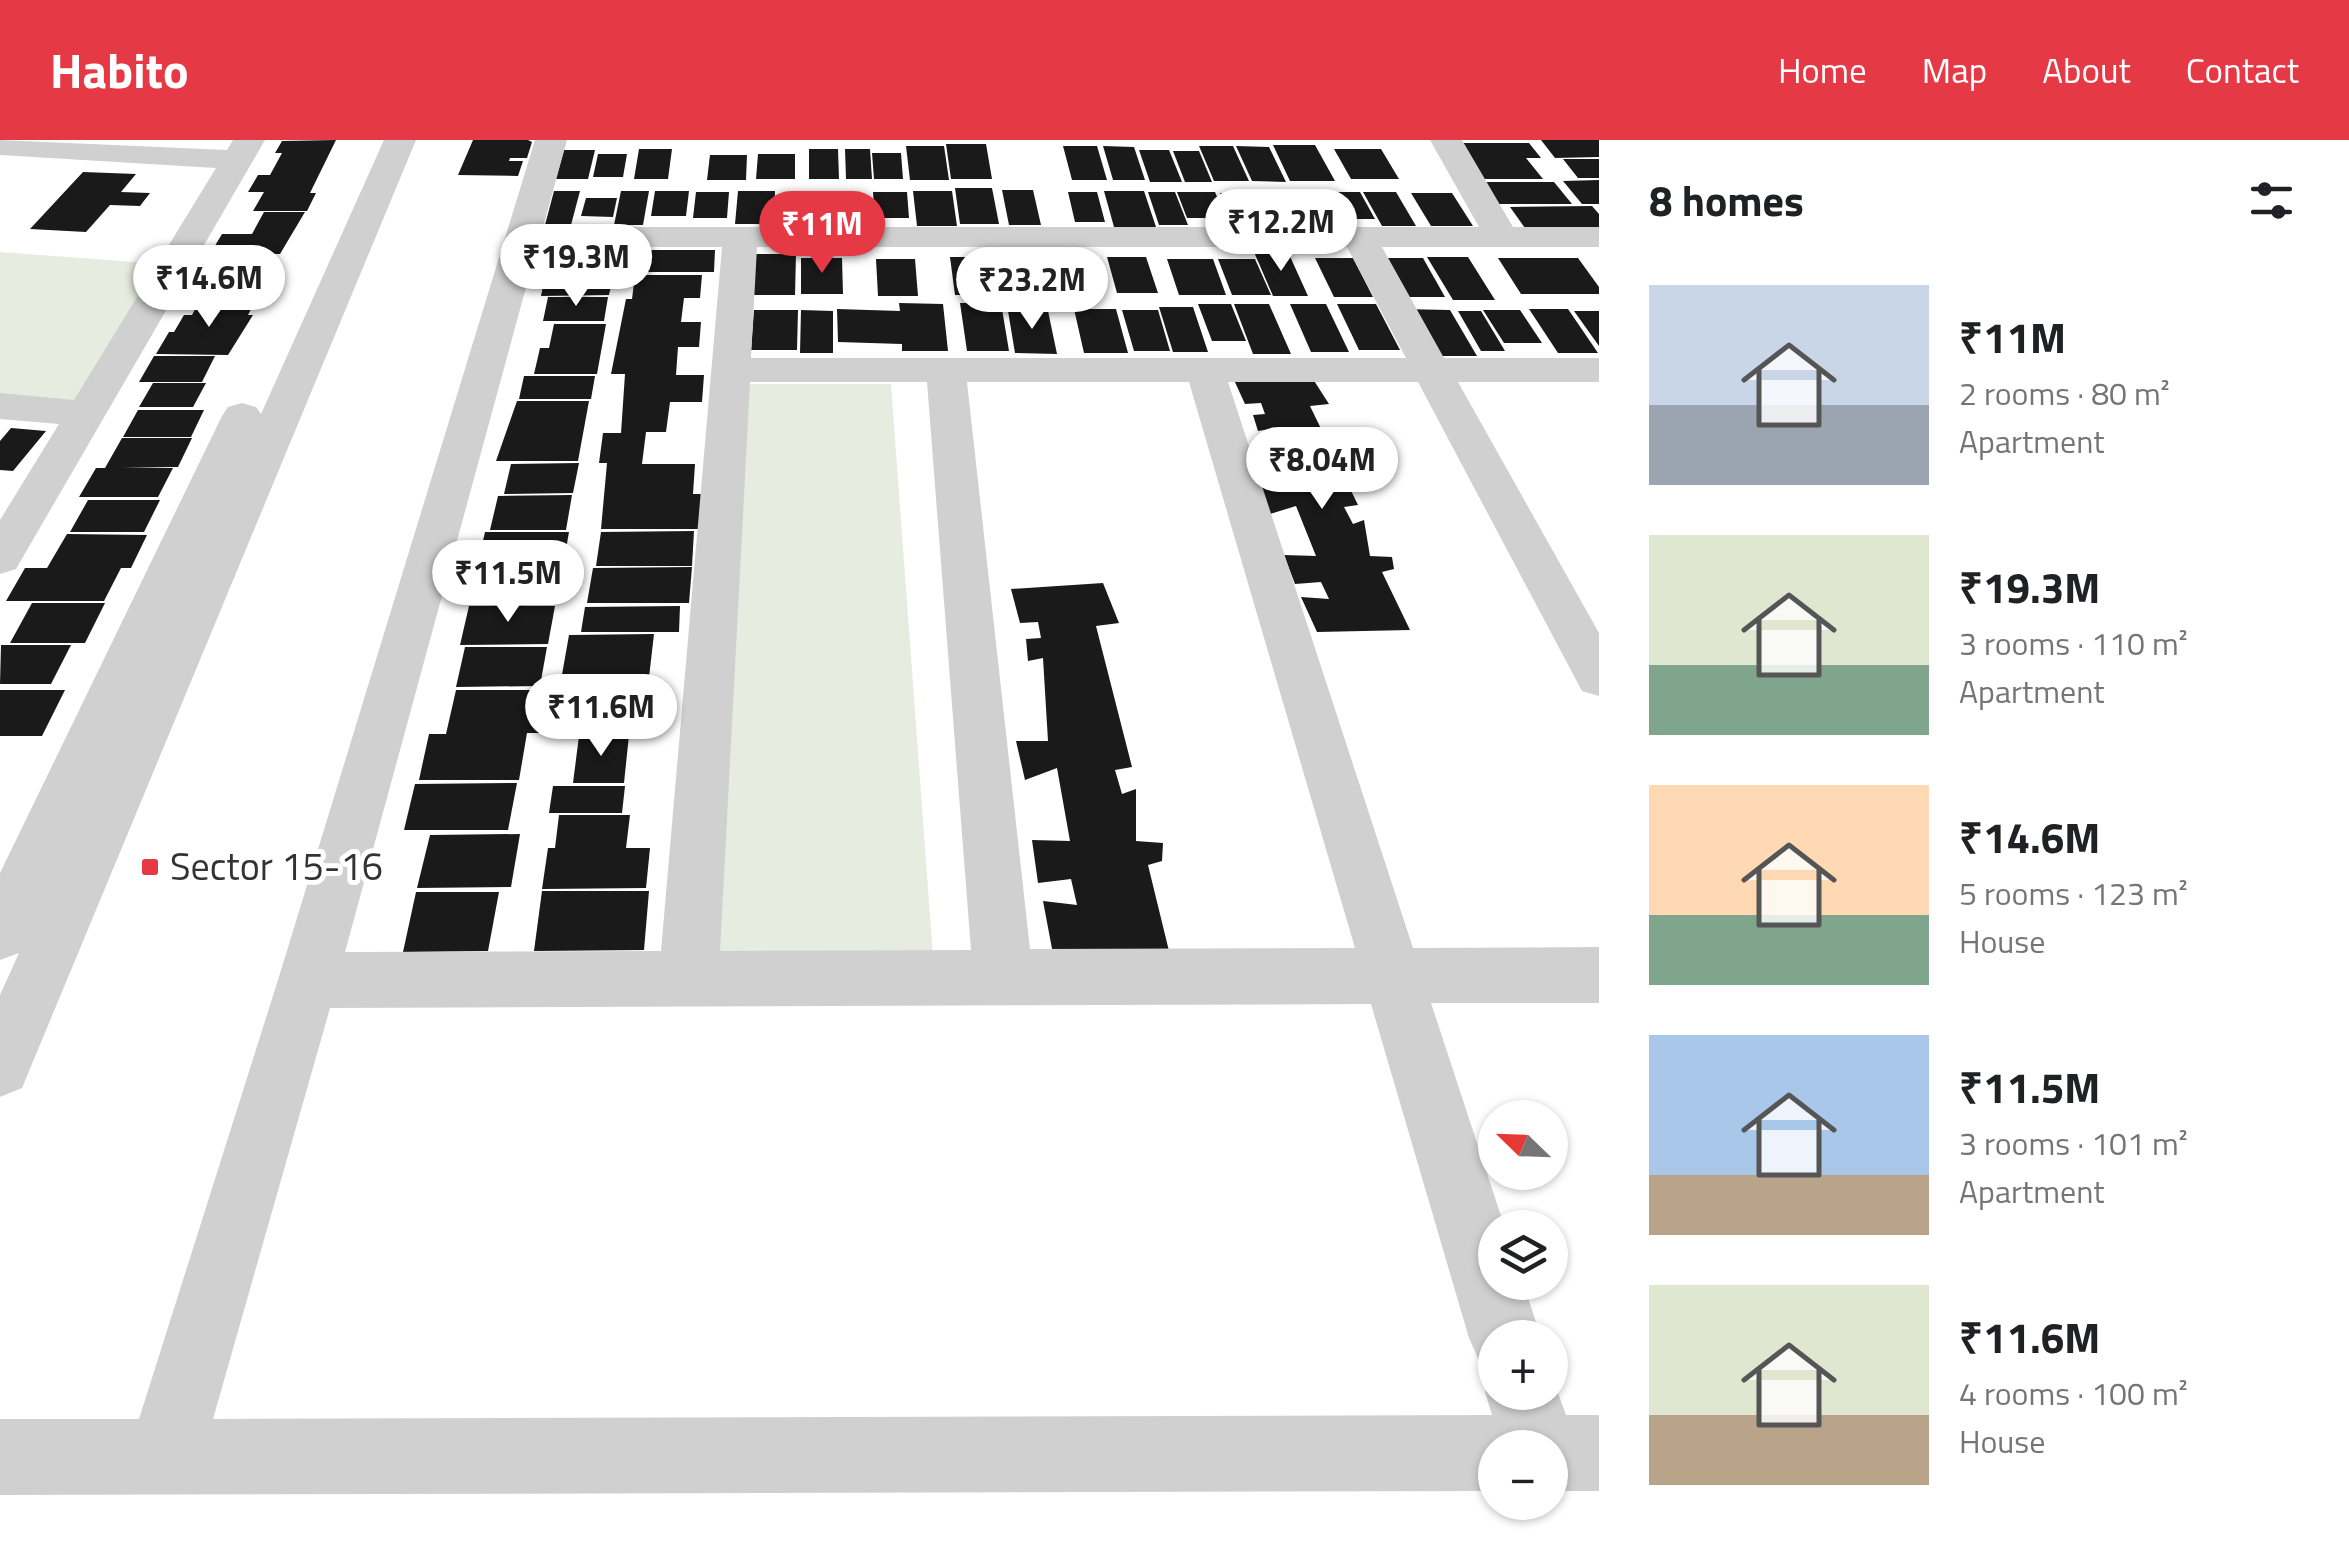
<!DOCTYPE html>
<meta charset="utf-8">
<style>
body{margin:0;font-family:"Titillium Web",sans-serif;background:#f2f2f2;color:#202124;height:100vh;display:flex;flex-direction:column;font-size:38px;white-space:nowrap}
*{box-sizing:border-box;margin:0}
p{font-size:32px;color:#757577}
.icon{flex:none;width:55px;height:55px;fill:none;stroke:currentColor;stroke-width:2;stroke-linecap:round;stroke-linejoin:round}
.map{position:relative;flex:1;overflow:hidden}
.details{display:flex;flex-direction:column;background:#fff;width:750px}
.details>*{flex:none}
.needle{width:65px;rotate:293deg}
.fabs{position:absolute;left:1478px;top:960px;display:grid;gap:20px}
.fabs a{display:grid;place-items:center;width:90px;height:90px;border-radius:50%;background:#fff;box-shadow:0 2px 8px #0004;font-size:50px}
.price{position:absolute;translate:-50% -85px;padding:0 22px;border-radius:35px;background:#fff;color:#222;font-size:32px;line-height:65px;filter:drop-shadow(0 2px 5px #0008)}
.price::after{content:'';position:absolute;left:50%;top:60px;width:30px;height:22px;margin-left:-15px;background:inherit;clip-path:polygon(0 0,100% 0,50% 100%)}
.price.current{background:#e63946;color:#fff}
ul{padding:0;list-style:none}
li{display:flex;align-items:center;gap:30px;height:250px;padding:0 50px}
li span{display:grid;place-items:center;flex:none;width:280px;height:200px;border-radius:0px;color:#555}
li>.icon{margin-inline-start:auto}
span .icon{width:120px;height:120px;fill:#fffc;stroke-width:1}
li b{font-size:42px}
h2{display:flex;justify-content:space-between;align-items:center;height:120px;padding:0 50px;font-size:42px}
header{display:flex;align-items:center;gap:60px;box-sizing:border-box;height:140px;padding:0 50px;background:#e63946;color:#fff}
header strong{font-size:48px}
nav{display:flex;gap:55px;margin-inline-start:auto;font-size:35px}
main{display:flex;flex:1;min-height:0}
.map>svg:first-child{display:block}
.green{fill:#e6ecdf}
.building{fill:#1a1a1a}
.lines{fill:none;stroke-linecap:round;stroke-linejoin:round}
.minor{fill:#d0d0d0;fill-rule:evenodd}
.poi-dot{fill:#e63946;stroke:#fff;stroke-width:4}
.labels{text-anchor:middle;stroke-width:10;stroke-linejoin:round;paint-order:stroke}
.poi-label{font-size:38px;fill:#333;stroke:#fff;text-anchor:start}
</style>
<header>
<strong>Habito</strong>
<nav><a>Home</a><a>Map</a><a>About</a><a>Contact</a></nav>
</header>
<main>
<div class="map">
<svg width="1599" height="1412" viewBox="0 0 1599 1412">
<rect width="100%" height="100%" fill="#fff"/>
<!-- green -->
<g class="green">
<polygon points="0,112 162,124 73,262 0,255"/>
<polygon points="737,244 891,244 933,817 703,817"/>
</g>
<!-- building -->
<g class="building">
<polygon points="336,0 310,53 316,53 307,71 253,71 264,52 248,52 258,35 270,35 282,13 275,13 282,1"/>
<polygon points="473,0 528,0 532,2 527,18 510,18 509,21 523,21 518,36 458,35"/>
<polygon points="1541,0 1599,0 1599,17 1555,18"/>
<polygon points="1457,3 1529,3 1541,18 1526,18 1543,39 1483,39"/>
<polygon points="946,4 986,4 992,39 951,39"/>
<polygon points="1273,5 1315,5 1335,41 1290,41"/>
<polygon points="906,6 944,6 949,40 910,40"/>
<polygon points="1063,6 1097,6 1107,40 1072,40"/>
<polygon points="1103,6 1134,7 1145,40 1113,40"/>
<polygon points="1199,6 1233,6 1249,41 1214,41"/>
<polygon points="1236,6 1269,7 1286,42 1252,41"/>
<polygon points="639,9 672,9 668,39 634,39"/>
<polygon points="809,9 838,9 839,39 809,39"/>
<polygon points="845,9 870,9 872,39 846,39"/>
<polygon points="1334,9 1381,9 1399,39 1351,39"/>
<polygon points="564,10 595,10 588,39 556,39"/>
<polygon points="1139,10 1169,10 1182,42 1150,42"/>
<polygon points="1173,11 1199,11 1212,42 1185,42"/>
<polygon points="872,13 901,13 903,39 874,39"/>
<polygon points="598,14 627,14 623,37 593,37"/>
<polygon points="758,14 795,14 795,39 756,39"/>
<polygon points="710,15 747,15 746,40 707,40"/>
<polygon points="1563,19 1599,19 1599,38 1578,38"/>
<polygon points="83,32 136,34 121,52 150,53 140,66 110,65 86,92 30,89"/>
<polygon points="1599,40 1599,64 1582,64 1563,41"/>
<polygon points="1482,42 1554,42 1572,64 1498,64"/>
<polygon points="955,48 992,48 999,84 960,84"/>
<polygon points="1002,50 1033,50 1041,85 1009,85"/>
<polygon points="554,51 580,51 571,85 545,85"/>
<polygon points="621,51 649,51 643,85 614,85"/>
<polygon points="655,51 689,51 686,76 651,76"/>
<polygon points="738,51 775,51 774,84 735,84"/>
<polygon points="913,51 952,51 957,86 917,86"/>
<polygon points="1104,51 1144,51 1156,87 1114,87"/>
<polygon points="696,52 729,52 727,78 693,78"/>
<polygon points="810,52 846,52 847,84 810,84"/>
<polygon points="873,52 907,52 909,78 875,78"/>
<polygon points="1068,52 1097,52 1105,82 1075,82"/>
<polygon points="1148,52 1175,52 1188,85 1159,85"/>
<polygon points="1177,52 1215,52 1226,78 1187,78"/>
<polygon points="1299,52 1326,53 1344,87 1316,87"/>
<polygon points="1329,52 1360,52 1375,79 1343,79"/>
<polygon points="1363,52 1396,52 1416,86 1382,86"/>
<polygon points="1220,53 1247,53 1262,84 1233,84"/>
<polygon points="1260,53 1295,53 1312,87 1276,87"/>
<polygon points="1411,53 1452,53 1473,86 1431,86"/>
<polygon points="586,58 617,58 613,77 581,76"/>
<polygon points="1592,66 1599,74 1599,91 1527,91 1510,67"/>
<polygon points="264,72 305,72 280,114 210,114 222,94 252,94"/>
<polygon points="634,110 715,110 714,132 631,132"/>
<polygon points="550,111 619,111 609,155 541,156"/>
<polygon points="995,111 1038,111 1048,157 1003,156"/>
<polygon points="1254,112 1288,112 1308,156 1273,156"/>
<polygon points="753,114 796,114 795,155 750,155"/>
<polygon points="950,117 990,117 997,155 955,155"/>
<polygon points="1107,117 1146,117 1158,153 1117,153"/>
<polygon points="1427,117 1468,117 1495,160 1453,160"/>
<polygon points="801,118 842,118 843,154 801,154"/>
<polygon points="1051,118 1090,118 1099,155 1059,155"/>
<polygon points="1315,118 1353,118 1373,157 1334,157"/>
<polygon points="1386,118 1423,118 1445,157 1407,157"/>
<polygon points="1498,118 1578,118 1599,147 1599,154 1521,154"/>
<polygon points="876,119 915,119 918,156 878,156"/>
<polygon points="1167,119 1213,119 1226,155 1179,155"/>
<polygon points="1218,119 1255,119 1271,155 1232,155"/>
<polygon points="635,135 702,135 700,158 684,158 681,182 701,182 699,207 678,207 676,235 704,235 702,262 670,262 666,292 646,292 642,324 695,324 693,354 702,354 700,389 601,389 607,323 599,323 603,293 621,293 625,234 611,234 626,159 632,159"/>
<polygon points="202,143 269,143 260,161 191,161"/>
<polygon points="548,157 608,157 604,181 543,181"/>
<polygon points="199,162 254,163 248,175 253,175 228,215 156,214 169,192 174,192 184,175 192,175"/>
<polygon points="899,163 943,164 948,211 902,211 902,204 838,202 837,169 900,171"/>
<polygon points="960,163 1001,163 1009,211 967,211"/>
<polygon points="1198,164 1231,164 1246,201 1212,201"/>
<polygon points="1234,164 1269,164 1291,214 1253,214"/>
<polygon points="1290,164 1326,164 1349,212 1311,212"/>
<polygon points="1337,164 1376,164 1400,210 1359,210"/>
<polygon points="1159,167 1193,167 1208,212 1173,212"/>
<polygon points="1074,169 1116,169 1128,213 1084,213"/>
<polygon points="1401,169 1450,170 1477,216 1425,216"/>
<polygon points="1529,169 1568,169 1598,213 1558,213"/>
<polygon points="754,170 798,170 797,210 751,210"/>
<polygon points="801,170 833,171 833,213 800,213"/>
<polygon points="1122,170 1158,170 1170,211 1134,211"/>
<polygon points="1483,170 1520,170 1542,203 1504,203"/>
<polygon points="1008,171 1048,171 1057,214 1015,213"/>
<polygon points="1458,171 1481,171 1505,211 1481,211"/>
<polygon points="1574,171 1599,171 1599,206"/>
<polygon points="554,184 606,184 597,234 534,234 540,208 549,208"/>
<polygon points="154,216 215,216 202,242 139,242"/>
<polygon points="524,236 595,236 591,259 519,259"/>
<polygon points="1311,236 1329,264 1310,266 1358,365 1344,367 1353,384 1364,380 1370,416 1392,417 1394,429 1382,432 1410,490 1317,492 1301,457 1329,459 1321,442 1295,444 1284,415 1316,416 1296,366 1270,374 1258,347 1284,347 1270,289 1258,291 1253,275 1265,274 1261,263 1245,264 1234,240"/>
<polygon points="153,243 206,243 193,267 139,267"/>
<polygon points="517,261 589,261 578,321 496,321"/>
<polygon points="138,270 204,270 191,297 123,297"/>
<polygon points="11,288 46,291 13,331 0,330 0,301"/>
<polygon points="122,298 192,298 178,327 122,327 173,328 158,357 79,357 96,328 105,328"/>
<polygon points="579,323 573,353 504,354 511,324"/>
<polygon points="572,355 566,390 490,390 498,356"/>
<polygon points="88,360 160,360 144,392 70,392"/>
<polygon points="694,391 692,426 596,426 601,392"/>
<polygon points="485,392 569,392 563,426 477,427"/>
<polygon points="67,394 147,395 131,428 121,428 104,461 6,461 25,428 47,428"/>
<polygon points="692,427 689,463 587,463 593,428"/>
<polygon points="556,429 550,464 463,464 471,430"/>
<polygon points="1103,443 1119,483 1096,486 1132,627 1115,630 1122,654 1136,649 1136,701 1163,703 1162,721 1148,725 1169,811 1053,814 1043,761 1077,765 1071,739 1038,743 1032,700 1070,701 1057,628 1025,640 1016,601 1048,601 1043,518 1028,521 1026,499 1041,498 1038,482 1020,483 1011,449"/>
<polygon points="32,463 105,463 85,503 10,503"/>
<polygon points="469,466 555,466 548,504 460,505"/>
<polygon points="680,466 679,492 581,492 585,467"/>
<polygon points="654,494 648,546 560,546 569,495"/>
<polygon points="1,505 71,505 51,544 0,544"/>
<polygon points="465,507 547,507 540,546 456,547"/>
<polygon points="569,548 662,548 659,590 563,591"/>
<polygon points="0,550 65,550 42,596 0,596"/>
<polygon points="456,550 551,550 543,593 527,593 519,640 419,640 429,594 446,594"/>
<polygon points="629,595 624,643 573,643 579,596"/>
<polygon points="517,643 508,690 404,690 415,644"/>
<polygon points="553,646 625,646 622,673 549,673"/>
<polygon points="559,675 630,675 626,708 650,708 646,748 542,749 548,708 555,708"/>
<polygon points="520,694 511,747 417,748 430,695"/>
<polygon points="542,751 649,751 644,810 534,811"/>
<polygon points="416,752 499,752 488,811 403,812"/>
</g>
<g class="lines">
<!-- minor -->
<g class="minor">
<polygon points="0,0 227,10 233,0 265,0 16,429 0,434 0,380 59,284 0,279 0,253 74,260 216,28 0,15"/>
<polygon points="384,0 416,0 22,948 0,957 0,855 19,813 0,820 0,733 222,276 228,267 242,263 256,267 261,274"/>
<path d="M535 0H567L543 87H1479L1430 0H1462L1513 87H1599V107H1382L1444 218H1599V242H1458L1599 493V556L1582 551 1418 242H1228L1413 808 1599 807V863H1431L1505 1088H1495V1142H1523L1541 1198H1495V1252H1550V1231L1566 1275H1599V1351H1550V1308H1495V1351L0 1355V1279H139L278 840ZM537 107H722L661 811 345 812ZM757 107H1347L1406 218H751ZM750 242H927L971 810 720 811ZM967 242H1189L1355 808 1030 809ZM1371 864 1469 1198 1480 1223 1495 1229 1485 1252 1492 1275 213 1279 330 868Z"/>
</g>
</g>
<!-- markers -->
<rect class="poi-dot" x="140" y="717" width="20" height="20" rx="5"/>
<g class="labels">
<!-- poi labels -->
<g class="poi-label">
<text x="170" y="740">Sector 15-16</text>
</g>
</g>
</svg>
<div class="fabs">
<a><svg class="needle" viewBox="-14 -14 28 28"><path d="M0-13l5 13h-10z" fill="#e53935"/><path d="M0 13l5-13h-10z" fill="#757577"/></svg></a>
<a><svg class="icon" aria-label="layers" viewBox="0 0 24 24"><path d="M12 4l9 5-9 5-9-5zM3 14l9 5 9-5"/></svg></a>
<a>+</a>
<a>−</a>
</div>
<b class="price" style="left:1281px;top:134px">₹12.2M</b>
<b class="price current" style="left:822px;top:136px">₹11M</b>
<b class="price" style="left:576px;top:169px">₹19.3M</b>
<b class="price" style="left:209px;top:190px">₹14.6M</b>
<b class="price" style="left:1032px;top:192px">₹23.2M</b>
<b class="price" style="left:1322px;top:372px">₹8.04M</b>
<b class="price" style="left:508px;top:485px">₹11.5M</b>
<b class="price" style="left:601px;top:619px">₹11.6M</b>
</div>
<section class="details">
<h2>8 homes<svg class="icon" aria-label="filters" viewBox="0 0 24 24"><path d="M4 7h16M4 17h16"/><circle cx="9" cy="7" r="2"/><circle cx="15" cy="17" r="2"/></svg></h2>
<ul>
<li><span style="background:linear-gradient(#c9d6e8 60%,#9aa5b1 0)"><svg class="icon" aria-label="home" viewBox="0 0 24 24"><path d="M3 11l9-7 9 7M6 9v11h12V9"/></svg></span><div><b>₹11M</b><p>2 rooms · 80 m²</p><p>Apartment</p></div></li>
<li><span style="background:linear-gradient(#dfe7d0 65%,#7fa58c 0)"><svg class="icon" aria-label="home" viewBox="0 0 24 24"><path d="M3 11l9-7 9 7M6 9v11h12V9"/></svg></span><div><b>₹19.3M</b><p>3 rooms · 110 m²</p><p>Apartment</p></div></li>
<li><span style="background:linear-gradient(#ffd9b3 65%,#7fa58c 0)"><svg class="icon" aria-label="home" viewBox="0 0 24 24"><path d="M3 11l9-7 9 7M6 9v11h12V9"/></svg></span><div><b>₹14.6M</b><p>5 rooms · 123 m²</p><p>House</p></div></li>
<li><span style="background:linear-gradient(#a9c7e8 70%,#b9a48a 0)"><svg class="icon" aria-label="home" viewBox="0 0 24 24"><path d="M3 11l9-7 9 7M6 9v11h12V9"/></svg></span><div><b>₹11.5M</b><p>3 rooms · 101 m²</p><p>Apartment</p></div></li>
<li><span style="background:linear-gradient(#dfe7d0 65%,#b9a48a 0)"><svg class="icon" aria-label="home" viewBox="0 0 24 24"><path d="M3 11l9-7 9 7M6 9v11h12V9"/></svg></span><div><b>₹11.6M</b><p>4 rooms · 100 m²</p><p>House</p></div></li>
</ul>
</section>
</main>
